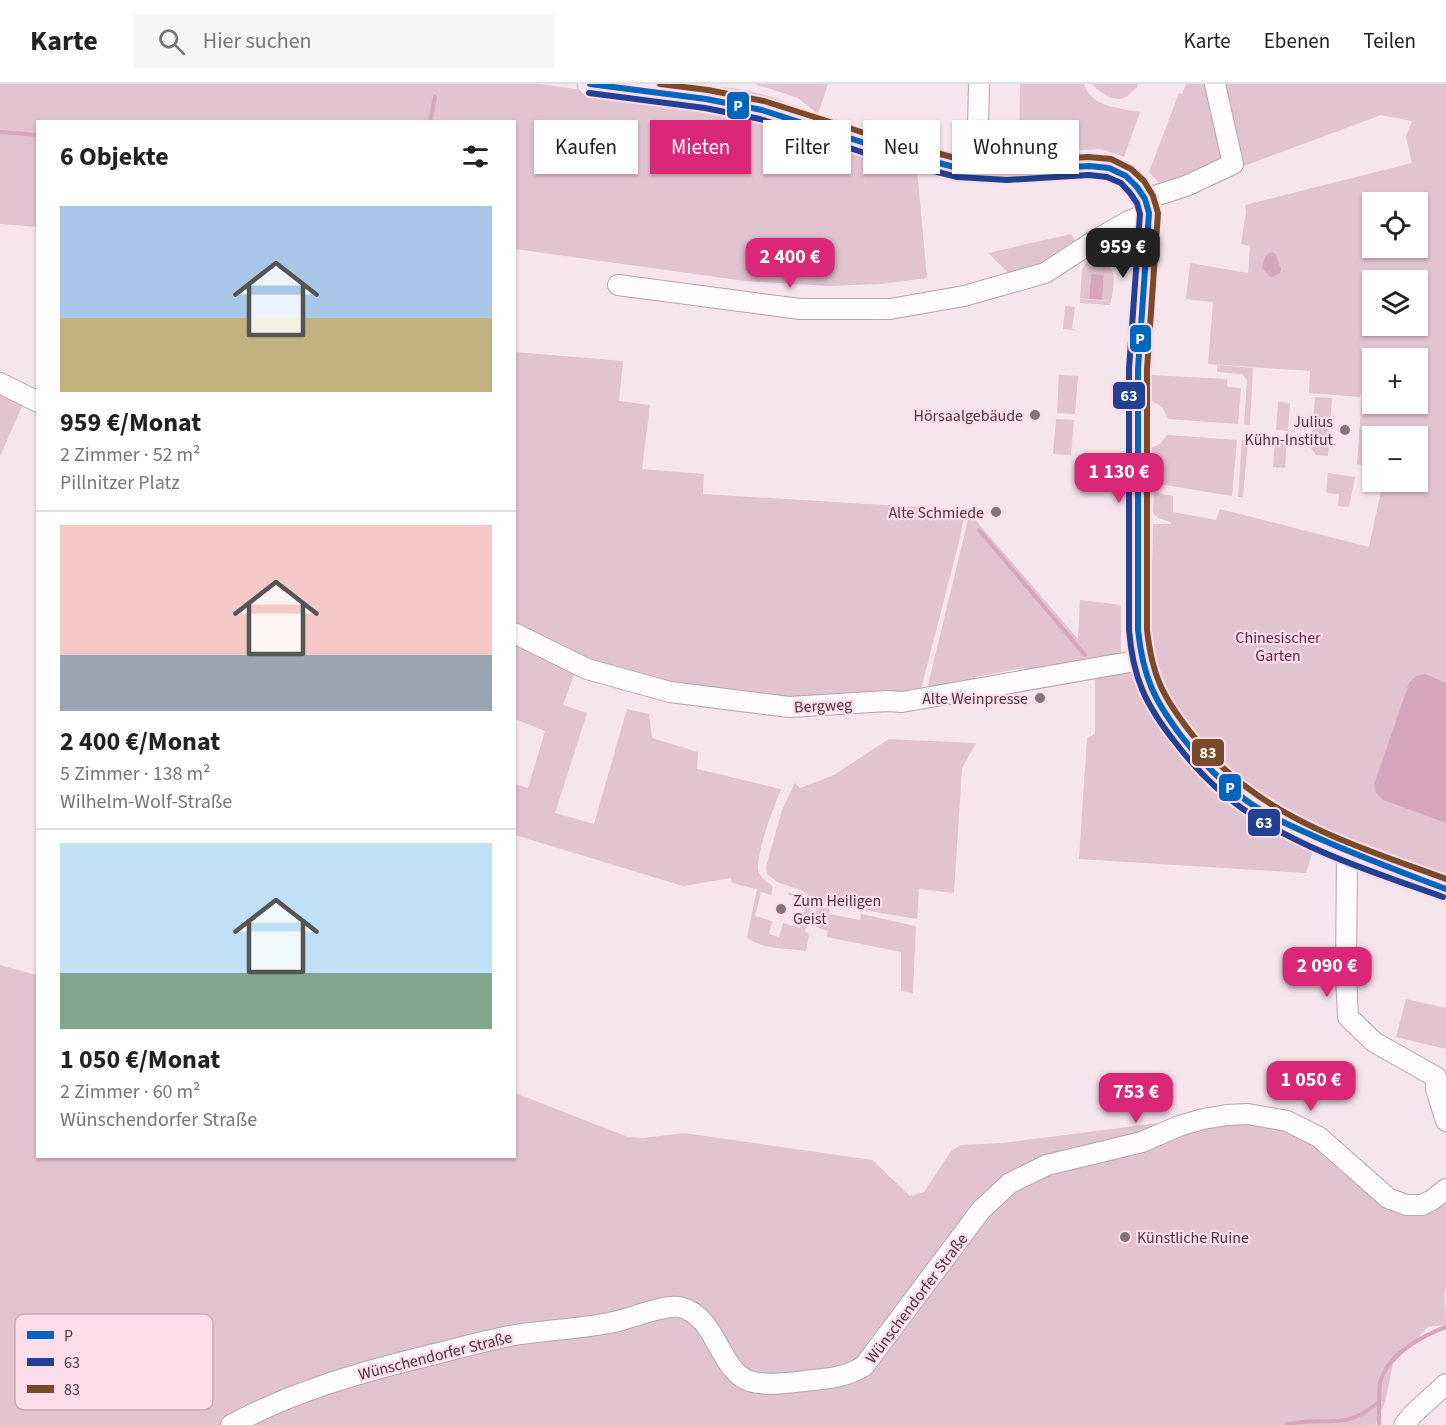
<!DOCTYPE html>
<html lang="de">
<meta charset="utf-8">
<style>
body{margin:0;font-family:"Source Sans 3",sans-serif;background:#f6f6f6;color:#222;height:100vh;display:flex;flex-direction:column;font-size:22px;white-space:nowrap}
*{box-sizing:border-box;margin:0}
p{font-size:20px;color:#767676}
.icon{flex:none;width:33px;height:33px;fill:none;stroke:currentColor;stroke-width:2;stroke-linecap:round;stroke-linejoin:round}
.map{position:relative;flex:1;overflow:hidden}
.sheet{position:absolute;left:36px;top:36px;width:480px;height:1038px;display:flex;flex-direction:column;background:#fff;border-radius:0px;box-shadow:0 2px 4px #0004}
.sheet>*{flex:none}
.top-card{position:absolute;left:534px;top:36px;width:570px;height:54px;display:flex;gap:12px}
.fabs{position:absolute;left:1362px;top:108px;display:grid;gap:12px}
.fabs a{display:grid;place-items:center;width:66px;height:66px;border-radius:0px;background:#fff;box-shadow:0 2px 4px #0004;font-size:30px}
.price{position:absolute;translate:-50% -51px;padding:0 14px;border-radius:12px;background:#db2777;color:#fff;font-size:20px;line-height:39px;filter:drop-shadow(0 2px 3px #0008)}
.price::after{content:'';position:absolute;left:50%;top:36px;width:18px;height:14px;margin-left:-9px;background:inherit;clip-path:polygon(0 0,100% 0,50% 100%)}
.price.active{background:#222;color:#fff}
ul{padding:0;list-style:none}
li{display:grid;align-content:center;gap:12px;height:318px;padding:0 24px}
li+li{border-top:2px solid #e0e0e0}
li span{display:grid;place-items:center;height:186px;border-radius:0px;color:#555}
li>.icon{margin-inline-start:auto}
span .icon{width:108px;height:108px;fill:#fffc;stroke-width:1}
li b{font-size:26px}
h2{display:flex;justify-content:space-between;align-items:center;height:72px;padding:0 24px;font-size:26px}
.pill{padding:0 21px;border-radius:0px;background:#fff;box-shadow:0 2px 4px #0004;font-size:21px;line-height:54px}
.pill.active{background:#db2777;color:#fff}
header{display:flex;align-items:center;gap:36px;box-sizing:border-box;height:84px;padding:0 30px;background:#fff;border-bottom:2px solid #e0e0e0}
header strong{font-size:28px}
nav{display:flex;gap:33px;margin-inline-start:auto;font-size:21px}
.search{width:420px;height:54px;background:#f6f6f6;display:flex;align-items:center;gap:15px;box-sizing:border-box;padding:0 21px;border-radius:0px;color:#767676;font-size:22px}
.map>svg:first-child{display:block}
.green{fill:#e2c3d0;fill-rule:evenodd}
.water{fill:#d6a7bc}
.lines{fill:none;stroke-linecap:round;stroke-linejoin:round}
.stream{stroke:#d6a7bc;stroke-width:4}
.minor-casing{stroke:#b3a5ab;stroke-width:22}
.major-casing{stroke:#d0c6ca;stroke-width:27}
.minor{stroke:#fefbfc;stroke-width:20}
.major{stroke:#f4eaef;stroke-width:24}
.bus-1-casing{stroke:#feddeb;stroke-width:10}
.bus-2-casing{stroke:#feddeb;stroke-width:10}
.bus-3-casing{stroke:#feddeb;stroke-width:10}
.bus-1{stroke:#0065bd;stroke-width:6}
.bus-2{stroke:#224193;stroke-width:6}
.bus-3{stroke:#7a4b2a;stroke-width:6}
.poi-dot{fill:#84747b;stroke:#feddeb;stroke-width:2}
.labels{text-anchor:middle;stroke-width:4.5;stroke-linejoin:round;paint-order:stroke}
.poi-label{font-size:16px;fill:#47373e;stroke:#feddeb;text-anchor:end}
.park-label{font-size:16px;fill:#621a42;stroke:#feddeb}
.street-label{font-size:16px;fill:#47373e;stroke:#feddeb}
.key{fill:#feddeb;stroke:#c7abb7;stroke-width:1.5}
.key-label{font-size:16px;fill:#47373e}
.line-badge{stroke:#feddeb;stroke-width:2}
.badge-label{font-size:16px;text-anchor:middle;font-weight:bold;fill:#fff}
</style>
<header>
<strong>Karte</strong>
<div class="search"><svg class="icon" aria-label="search" viewBox="0 0 24 24"><circle cx="10" cy="10" r="6"/><path d="M15 15l6 6"/></svg>Hier suchen</div>
<nav><a>Karte</a><a>Ebenen</a><a>Teilen</a></nav>
</header>
<div class="map">
<svg width="1446" height="1341" viewBox="0 0 1446 1341">
<rect width="100%" height="100%" fill="#f6e5ec"/>
<!-- green -->
<g class="green">
<polygon points="0,0 540,0 732,27 917,85 927,194 881,200 828,202 745,197 515,165 514,38 38,38 37,143 0,140"/>
<path d="M641 0C694 0 765 0 808 31Z"/>
<polygon points="755,0 828,0 818,30 798,14"/>
<path d="M1020 0H1084C1091 23 1119 24 1140 28L1124 73 1101 65 1004 70 989 55 997 54V61L999 64H1019Z"/>
<path d="M1092 0H1138L1136 5C1131 7 1129 12 1124 14 1112 18 1099 8 1092 0Z"/>
<path d="M1186 0H1446V792L1360 759 1354 758 1353 759C1321 746 1288 732 1259 712 1247 703 1236 691 1225 680 1195 649 1153 608 1153 561L1150 560 1153 440H1171V438L1158 434 1153 429 1154 408 1173 412V428L1216 436 1220 425 1369 463 1383 398H1418V352H1372V383L1357 380 1362 308 1360 313 1309 309 1310 287 1208 280 1213 218 1186 215 1190 179 1248 189 1250 162 1241 160 1246 128 1245 121 1412 79 1406 53 1412 37 1381 31 1169 110 1149 88 1179 9 1182 10ZM1372 118H1418V164H1372ZM1372 196H1418V242H1372ZM1372 274H1418V320H1372Z"/>
<polygon points="1071,150 1078,162 1014,194 988,169"/>
<path d="M1101 175C1120 182 1113 207 1110 221L1080 219V215L1110 217 1102 216 1104 192 1091 191 1089 215 1080 214 1082 186 1087 178Z"/>
<polygon points="1065,222 1075,223 1072,245 1079,247 1063,245"/>
<polygon points="515,268 623,277 619,317 650,321 642,385 704,390 703,410 965,426 960,454 921,605 902,612 898,608 845,612 787,613 629,594 515,543"/>
<polygon points="1217,281 1253,284 1250,341 1244,340 1247,296 1242,290 1217,288"/>
<polygon points="1059,291 1078,292 1075,330 1057,329"/>
<polygon points="1150,291 1227,295 1227,303 1241,304 1238,340 1168,335 1162,323 1151,317"/>
<polygon points="0,305 24,318 0,372"/>
<polygon points="1315,313 1332,314 1328,372 1316,371 1311,364"/>
<polygon points="1278,318 1290,319 1288,347 1276,346"/>
<polygon points="1056,335 1074,336 1071,371 1053,370"/>
<polygon points="1167,351 1237,356 1232,412 1153,399 1151,364 1160,360"/>
<polygon points="1275,355 1287,356 1285,384 1273,383"/>
<polygon points="1242,356 1248,356 1243,413 1238,413"/>
<polygon points="1328,389 1355,393 1349,423 1338,422 1339,410 1326,409"/>
<polygon points="972,432 1078,555 1080,516 1121,521 1121,570 1026,591 1024,584 975,593 975,601 927,605 968,436"/>
<path d="M514 555 576 585 563 621 587 629 555 729 594 740 627 625 649 630 652 654 698 668 697 685 781 705C775 720 753 776 759 789 762 795 769 799 773 803L771 811 761 808 755 832 772 837 769 850 779 853 783 839 800 844 806 820 793 816V812L788 811 789 808 803 814 811 822 805 847 809 850 806 867C788 864 761 866 747 853L757 805 732 799 731 794 683 802 515 751V700L528 704 545 647 515 635Z"/>
<polygon points="1130,587 1145,618 1314,764 1306,789 1079,775 1087,654 1095,650 1095,591"/>
<polygon points="889,655 976,659 962,684 954,809 919,805 917,835 864,826 858,820 835,815 829,818 810,813 803,807 777,798 767,790 766,783 782,726 795,699 800,704 834,691"/>
<polygon points="817,823 830,825 829,830 860,836 861,830 916,842 913,909 901,907 901,868 827,853 828,847 816,843 815,838"/>
<polygon points="0,881 37,891 38,1072 514,1072 515,1009 628,1053 643,1054 684,1049 872,1076 910,1112 924,1108 951,1067 961,1061 1003,1059 1158,1039 1161,1040 1161,1043 1026,1085 863,1274 841,1287 773,1293 749,1290 693,1223 297,1303 220,1341 0,1341"/>
<polygon points="1406,915 1446,924 1446,965 1396,953"/>
<path d="M1231 1036 1301 1049 1385 1117 1446 1114V1203C1443 1215 1446 1227 1446 1241L1428 1243 1393 1280 1385 1318 1375 1341H246L320 1307 455 1271 666 1230 690 1233 728 1286 846 1298 981 1135 1016 1101 1165 1054Z"/>
</g>
<!-- water -->
<g class="water">
<polygon points="1270,168 1275,169 1281,185 1280,189 1271,194 1262,184 1265,173"/>
<polygon points="1091,190 1104,191 1102,216 1089,215"/>
<polygon points="1425,590 1446,599 1446,739 1383,716 1376,709 1374,701 1409,599 1416,592"/>
</g>
<g class="lines">
<!-- stream -->
<g class="stream">
<polyline points="430,38 435,13"/>
<polyline points="0,48 38,51"/>
<polyline points="979,446 1085,571"/>
<path d="M1286 1341C1305 1335 1325 1339 1345 1336 1358 1334 1369 1326 1379 1318 1380 1312 1379 1305 1380 1299 1387 1271 1421 1252 1446 1243"/>
<polyline points="1379,1341 1379,1318"/>
</g>
<!-- minor casing -->
<g class="minor-casing">
<g id="minor">
<polyline points="977,86 979,0"/>
<polyline points="1145,115 1186,102 1233,80 1215,0"/>
<polyline points="618,201 800,225 890,225 964,212 1045,189 1097,155 1129,137 1149,129"/>
<polyline points="0,299 38,318"/>
<polyline points="514,549 587,585 670,608 789,623 888,617 902,618 1141,576"/>
<polyline points="1347,768 1346,892 1348,933 1374,958 1436,993"/>
<polyline points="1436,993 1436,1005 1446,1037"/>
<path d="M231 1341C294 1307 361 1288 431 1271 459 1264 487 1256 515 1251 546 1246 578 1245 609 1239 628 1236 663 1220 679 1223 717 1231 718 1285 749 1297 765 1302 787 1299 804 1297 825 1295 845 1294 864 1282L981 1126 1010 1099 1047 1081 1142 1058 1179 1042 1203 1035 1227 1031 1248 1030 1287 1037 1319 1053 1388 1114 1406 1121H1422L1432 1116 1446 1105"/>
<polyline points="1404,1341 1414,1329 1446,1300"/>
</g>
</g>
<!-- major casing -->
<g class="major-casing">
<polyline id="major" points="590,0 706,15 762,26 871,61 958,84 1006,87 1089,82 1109,84 1126,92 1137,103 1145,115 1149,129 1138,285 1138,546 1141,576 1154,612 1170,637 1194,668 1220,695 1247,717 1276,735 1347,768 1446,805"/>
</g>
<!-- minor -->
<use href="#minor" class="minor"/>
<!-- major -->
<use href="#major" class="major"/>
<!-- bus-1 casing -->
<g class="bus-1-casing">
<path id="bus-1" d="M590 0 706 15 762 26 871 61 958 84 1006 87 1089 82 1109 84 1126 92 1137 103 1145 115 1149 129 1138 285V546C1143 593 1154 616 1182 653 1201 677 1222 699 1247 717 1265 730 1286 740 1307 749 1352 770 1399 787 1446 805"/>
</g>
<!-- bus-2 casing -->
<g class="bus-2-casing">
<path id="bus-2" d="M589 9 705 24 760 35 868 70 957 93 1007 96 1089 91 1107 93 1121 99 1130 109 1137 119 1140 130 1129 285V546C1133 594 1145 620 1175 658 1194 683 1217 707 1243 725 1302 766 1376 789 1443 813"/>
</g>
<!-- bus-3 casing -->
<g class="bus-3-casing">
<path id="bus-3" d="M660 0 708 6 764 17 874 52 959 75 1006 78 1088 73 1111 75 1131 85 1144 97 1153 112 1158 129 1147 285V546C1152 592 1163 613 1191 649 1255 732 1351 760 1446 795"/>
</g>
<!-- bus-1 -->
<use href="#bus-1" class="bus-1"/>
<!-- bus-2 -->
<use href="#bus-2" class="bus-2"/>
<!-- bus-3 -->
<use href="#bus-3" class="bus-3"/>
</g>
<!-- markers -->
<g class="poi-dot">
<circle cx="1035" cy="331" r="6"/>
<circle cx="1345" cy="346" r="6"/>
<circle cx="996" cy="428" r="6"/>
<circle cx="1040" cy="614" r="6"/>
<circle cx="781" cy="825" r="6"/>
<circle cx="1125" cy="1153" r="6"/>
</g>
<g class="labels">
<!-- poi labels -->
<g class="poi-label">
<text x="1023" y="337">Hörsaalgebäude</text>
<text x="1333" y="343">Julius<tspan x="1333" dy="18">Kühn-Institut</tspan></text>
<text x="984" y="434">Alte Schmiede</text>
<text x="1028" y="620">Alte Weinpresse</text>
<text x="793" y="822" text-anchor="start">Zum Heiligen<tspan x="793" dy="18">Geist</tspan></text>
<text x="1137" y="1159" text-anchor="start">Künstliche Ruine</text>
</g>
<!-- park labels -->
<g class="park-label">
<text x="1278" y="559">Chinesischer<tspan x="1278" dy="18">Garten</tspan></text>
</g>
<!-- street labels -->
<g class="street-label">
<text transform="translate(823 621) rotate(-3)" y="6">Bergweg</text>
<text transform="translate(916 1214) rotate(-53)" y="6">Wünschendorfer Straße</text>
<text transform="translate(435 1271) rotate(-14)" y="6">Wünschendorfer Straße</text>
</g>
</g>
<!-- legend -->
<rect x="15" y="1230" width="198" height="96" rx="9" class="key"/>
<rect x="27" y="1247" width="27" height="8" fill="#0065bd"/>
<rect x="27" y="1274" width="27" height="8" fill="#224193"/>
<rect x="27" y="1301" width="27" height="8" fill="#7a4b2a"/>
<g class="key-label">
<text x="64" y="1257">P</text>
<text x="64" y="1284">63</text>
<text x="64" y="1311">83</text>
</g>
<g class="line-badge">
<rect x="726" y="7" width="24" height="29" rx="6" fill="#0065bd"/>
<rect x="1129" y="240" width="23" height="29" rx="6" fill="#0065bd"/>
<rect x="1112" y="297" width="34" height="29" rx="6" fill="#224193"/>
<rect x="1191" y="654" width="34" height="29" rx="6" fill="#7a4b2a"/>
<rect x="1218" y="689" width="24" height="29" rx="6" fill="#0065bd"/>
<rect x="1247" y="724" width="34" height="29" rx="6" fill="#224193"/>
</g>
<g class="badge-label">
<text x="738" y="27">P</text>
<text x="1140" y="260">P</text>
<text x="1129" y="317">63</text>
<text x="1208" y="674">83</text>
<text x="1230" y="709">P</text>
<text x="1264" y="744">63</text>
</g>
</svg>
<div class="fabs">
<a><svg class="icon" aria-label="locate" viewBox="0 0 24 24"><circle cx="12" cy="12" r="6"/><path d="M12 2v4M12 18v4M2 12h4M18 12h4"/></svg></a>
<a><svg class="icon" aria-label="layers" viewBox="0 0 24 24"><path d="M12 4l9 5-9 5-9-5zM3 14l9 5 9-5"/></svg></a>
<a>+</a>
<a>−</a>
</div>
<b class="price active" style="left:1123px;top:195px">959 €</b>
<b class="price" style="left:790px;top:205px">2 400 €</b>
<b class="price" style="left:1119px;top:420px">1 130 €</b>
<b class="price" style="left:1327px;top:914px">2 090 €</b>
<b class="price" style="left:1311px;top:1028px">1 050 €</b>
<b class="price" style="left:1136px;top:1040px">753 €</b>
<div class="top-card">
<a class="pill">Kaufen</a>
<a class="pill active">Mieten</a>
<a class="pill">Filter</a>
<a class="pill">Neu</a>
<a class="pill">Wohnung</a>
</div>
<section class="sheet">
<h2>6 Objekte<svg class="icon" aria-label="filters" viewBox="0 0 24 24"><path d="M4 7h16M4 17h16"/><circle cx="9" cy="7" r="2"/><circle cx="15" cy="17" r="2"/></svg></h2>
<ul>
<li><span style="background:linear-gradient(#a9c7e8 60%,#c2b280 0)"><svg class="icon" aria-label="home" viewBox="0 0 24 24"><path d="M3 11l9-7 9 7M6 9v11h12V9"/></svg></span><div><b>959 €/Monat</b><p>2 Zimmer · 52 m²</p><p>Pillnitzer Platz</p></div></li>
<li><span style="background:linear-gradient(#f6c9c9 70%,#9aa5b1 0)"><svg class="icon" aria-label="home" viewBox="0 0 24 24"><path d="M3 11l9-7 9 7M6 9v11h12V9"/></svg></span><div><b>2 400 €/Monat</b><p>5 Zimmer · 138 m²</p><p>Wilhelm-Wolf-Straße</p></div></li>
<li><span style="background:linear-gradient(#bfe0f5 70%,#7fa58c 0)"><svg class="icon" aria-label="home" viewBox="0 0 24 24"><path d="M3 11l9-7 9 7M6 9v11h12V9"/></svg></span><div><b>1 050 €/Monat</b><p>2 Zimmer · 60 m²</p><p>Wünschendorfer Straße</p></div></li>
</ul>
</section>
</div>
